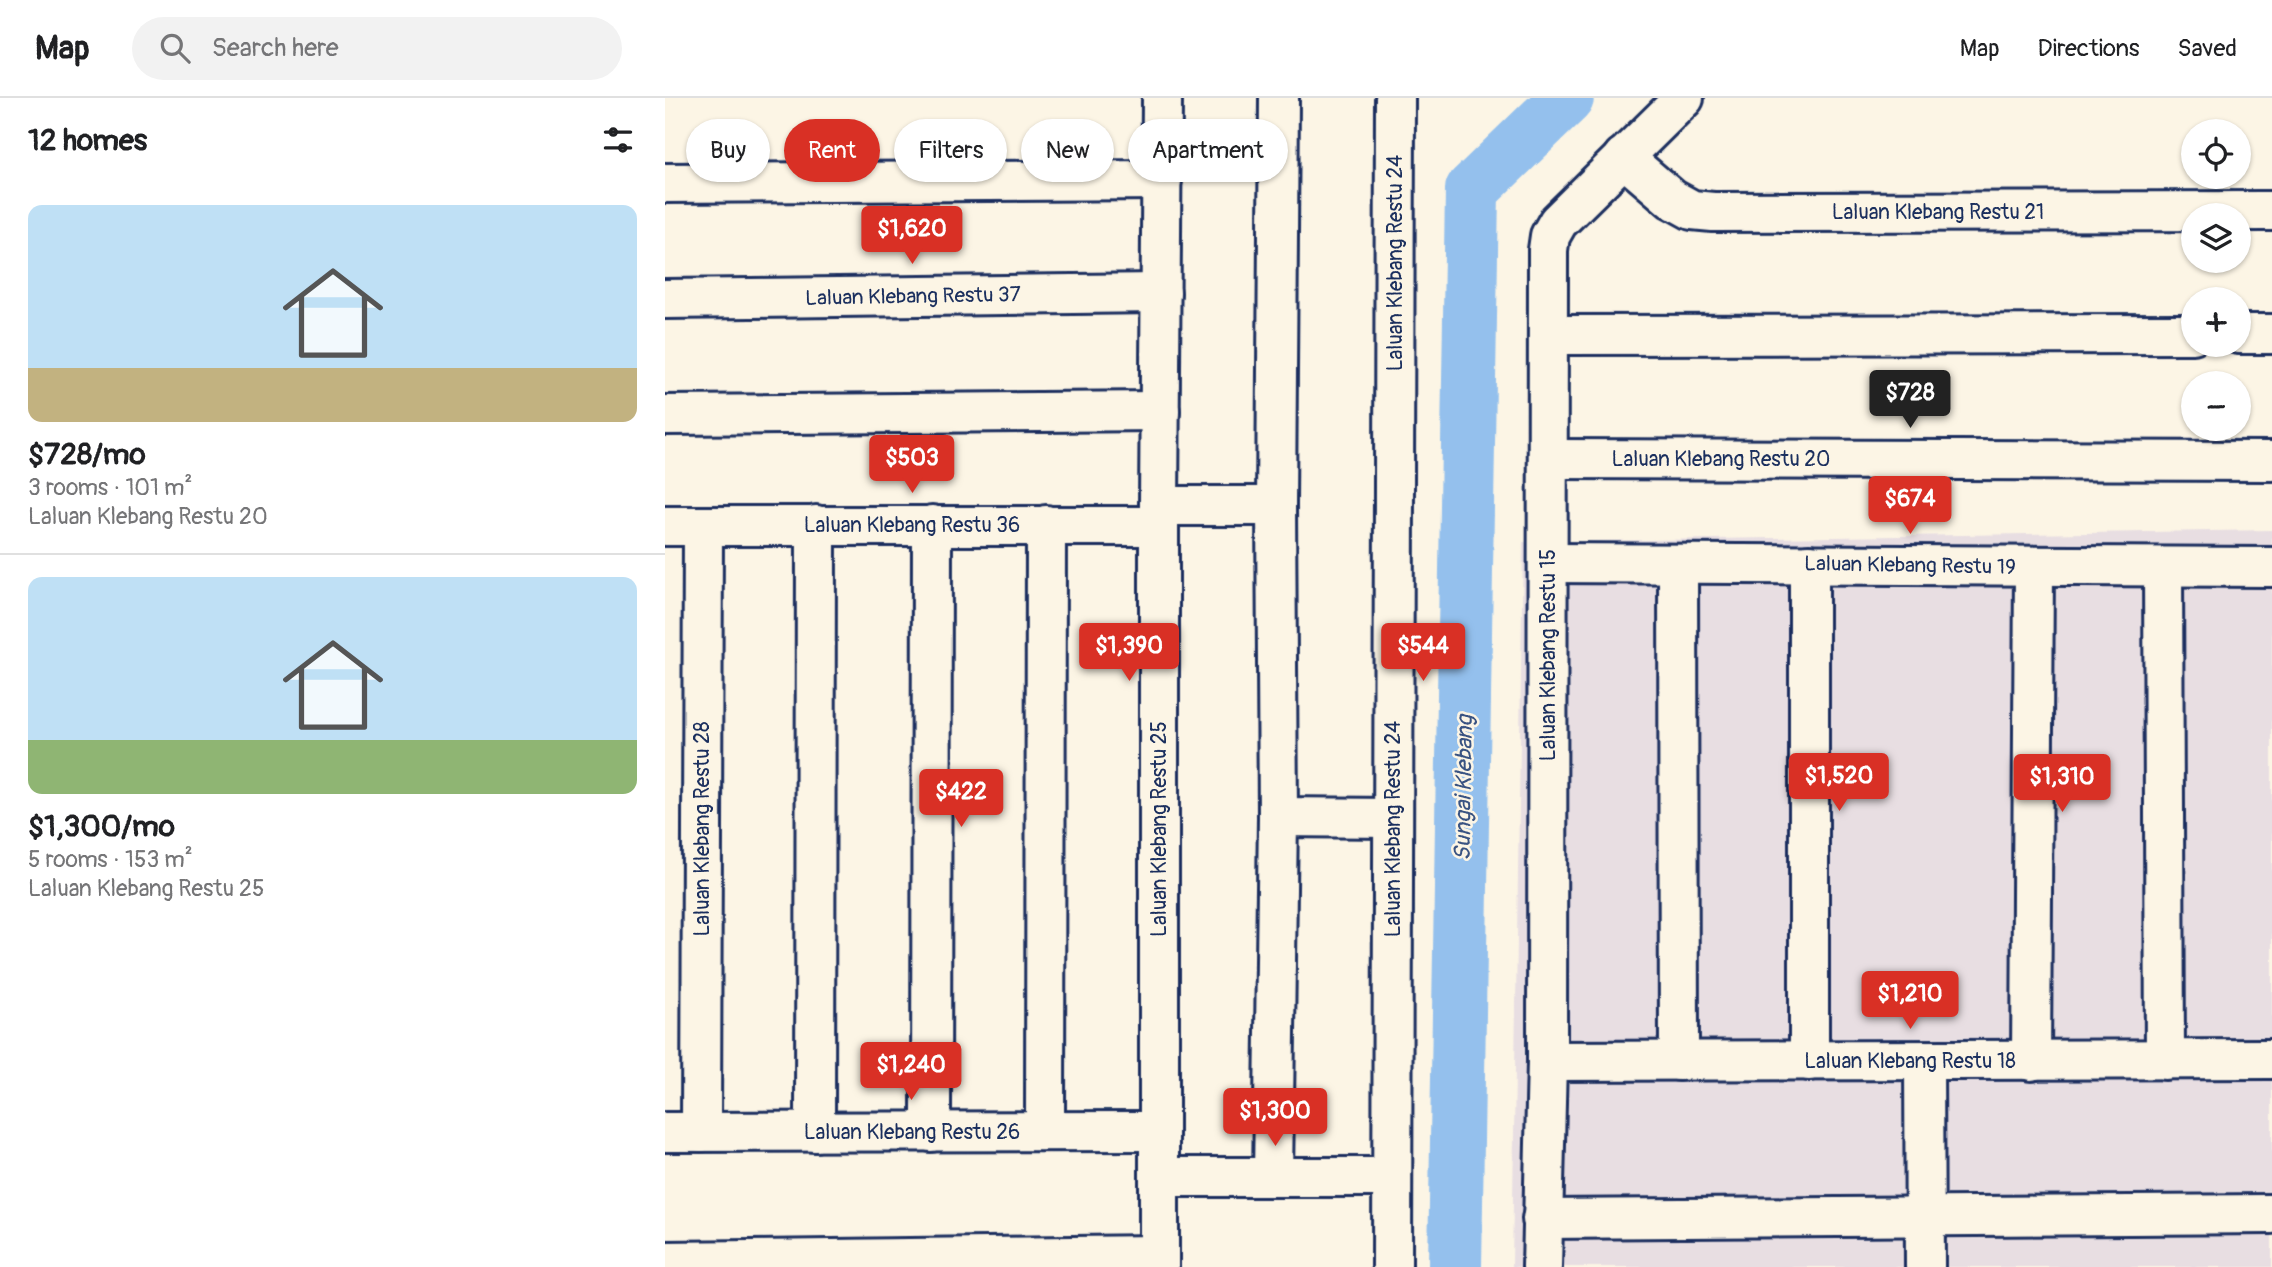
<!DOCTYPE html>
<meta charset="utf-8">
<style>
body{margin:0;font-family:Pangolin,sans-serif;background:#f2f2f2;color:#202124;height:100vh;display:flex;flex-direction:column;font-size:26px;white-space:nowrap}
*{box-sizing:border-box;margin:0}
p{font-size:23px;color:#757577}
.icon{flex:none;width:38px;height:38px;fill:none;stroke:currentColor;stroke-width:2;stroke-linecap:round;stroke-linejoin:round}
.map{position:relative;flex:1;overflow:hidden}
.panel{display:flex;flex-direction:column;background:#fff;width:665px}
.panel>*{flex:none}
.guide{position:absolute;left:21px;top:21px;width:665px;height:63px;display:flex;gap:14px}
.fabs{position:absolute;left:1516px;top:21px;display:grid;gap:14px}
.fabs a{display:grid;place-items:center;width:70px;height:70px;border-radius:50%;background:#fff;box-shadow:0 2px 5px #0004;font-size:35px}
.price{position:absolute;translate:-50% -60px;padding:0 16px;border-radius:7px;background:#d93025;color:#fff;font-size:23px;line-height:46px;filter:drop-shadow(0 2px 4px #0008)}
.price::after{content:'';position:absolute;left:50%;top:42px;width:21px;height:16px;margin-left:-10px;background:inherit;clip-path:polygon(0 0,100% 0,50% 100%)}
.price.active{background:#222;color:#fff}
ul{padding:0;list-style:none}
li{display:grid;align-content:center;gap:14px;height:371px;padding:0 28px}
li+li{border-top:2px solid #e0e0e0}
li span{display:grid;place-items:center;height:217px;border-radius:14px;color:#555}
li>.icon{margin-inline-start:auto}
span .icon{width:126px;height:126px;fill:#fffc;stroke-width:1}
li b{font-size:30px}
h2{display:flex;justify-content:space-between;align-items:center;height:84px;padding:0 28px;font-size:30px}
.chip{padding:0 24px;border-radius:32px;background:#fff;box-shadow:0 2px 5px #0004;font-size:24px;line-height:63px}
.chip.active{background:#d93025;color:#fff}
header{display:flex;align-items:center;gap:42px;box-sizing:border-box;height:98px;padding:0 35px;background:#fff;border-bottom:2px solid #e0e0e0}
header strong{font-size:33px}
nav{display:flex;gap:38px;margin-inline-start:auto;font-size:24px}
.search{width:490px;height:63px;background:#f2f2f2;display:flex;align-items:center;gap:18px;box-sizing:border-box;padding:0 24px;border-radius:38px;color:#757577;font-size:26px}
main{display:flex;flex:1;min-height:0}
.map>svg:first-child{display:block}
.built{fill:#e8dee2}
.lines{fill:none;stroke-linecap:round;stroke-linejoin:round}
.river{stroke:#94c0ed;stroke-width:54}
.minor-casing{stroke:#1b2f5e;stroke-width:44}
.minor{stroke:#fcf5e5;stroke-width:38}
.labels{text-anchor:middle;stroke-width:5;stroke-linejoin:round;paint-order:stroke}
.street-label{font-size:21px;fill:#1b2f5e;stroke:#fcf5e5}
.water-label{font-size:23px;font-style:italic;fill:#395382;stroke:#fcf5e5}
</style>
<header>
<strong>Map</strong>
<div class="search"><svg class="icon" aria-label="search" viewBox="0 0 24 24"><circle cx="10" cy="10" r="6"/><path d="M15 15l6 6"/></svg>Search here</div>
<nav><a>Map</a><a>Directions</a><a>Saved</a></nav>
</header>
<main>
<section class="panel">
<h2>12 homes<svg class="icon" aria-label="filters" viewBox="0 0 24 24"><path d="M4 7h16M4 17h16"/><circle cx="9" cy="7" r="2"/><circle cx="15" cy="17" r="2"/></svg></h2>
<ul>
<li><span style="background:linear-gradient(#bfe0f5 75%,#c2b280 0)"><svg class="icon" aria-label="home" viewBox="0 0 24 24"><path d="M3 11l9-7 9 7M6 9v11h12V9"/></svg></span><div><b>$728/mo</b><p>3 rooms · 101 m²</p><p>Laluan Klebang Restu 20</p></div></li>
<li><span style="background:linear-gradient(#bfe0f5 75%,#8fb573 0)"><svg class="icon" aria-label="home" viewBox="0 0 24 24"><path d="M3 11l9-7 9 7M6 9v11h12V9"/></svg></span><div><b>$1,300/mo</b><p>5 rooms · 153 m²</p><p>Laluan Klebang Restu 25</p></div></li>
</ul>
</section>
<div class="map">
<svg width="1607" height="1169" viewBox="0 0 1607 1169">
<rect width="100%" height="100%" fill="#fcf5e5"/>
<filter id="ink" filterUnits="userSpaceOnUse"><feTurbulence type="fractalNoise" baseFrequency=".0143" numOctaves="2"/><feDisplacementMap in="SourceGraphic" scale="14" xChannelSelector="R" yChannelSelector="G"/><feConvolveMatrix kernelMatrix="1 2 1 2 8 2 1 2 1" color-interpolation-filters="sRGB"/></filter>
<g filter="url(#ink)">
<!-- built -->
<polygon class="built" points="1607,432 1607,1169 847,1169 858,444"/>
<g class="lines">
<!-- river -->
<polyline class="river" points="790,1169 807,92 902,0"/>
<!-- minor casing -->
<g class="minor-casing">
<g id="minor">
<polyline points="958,59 1007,101 1027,112 1048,114 1607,113"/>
<polyline points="0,85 497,82"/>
<polyline points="0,201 496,195"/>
<polyline points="1573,236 1607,236"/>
<polyline points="884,237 1528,236"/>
<polyline points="0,317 495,313"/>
<polyline points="884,361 1607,363"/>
<polyline points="494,408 611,408"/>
<polyline points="0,428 494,428"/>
<polyline points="883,465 1607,469"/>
<polyline points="1013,466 1014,963"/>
<polyline points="1144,466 1144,963"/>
<polyline points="1498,469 1500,962"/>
<polyline points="613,719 728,720"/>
<polyline points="882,963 1607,961"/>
<polyline points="1259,963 1260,1169"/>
<polyline points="1366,963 1369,469"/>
<polyline points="380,1033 381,427"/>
<polyline points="0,1034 493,1033"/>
<polyline points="36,1034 38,428"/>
<polyline points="150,1034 151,427"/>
<polyline points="266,1034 267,427"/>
<polyline points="494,1079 727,1079"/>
<polyline points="608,1079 613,719 611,408 614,0"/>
<polyline points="877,1121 1607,1116"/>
<polyline points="0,1163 494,1157"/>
<polyline points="494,1169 494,408 497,0"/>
<polyline points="727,1169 730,0"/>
<polyline points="877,1169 882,963 883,152 885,138 893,124 1019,0"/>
</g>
</g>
<!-- minor -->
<use href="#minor" class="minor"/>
</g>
</g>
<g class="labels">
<!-- street labels -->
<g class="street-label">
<text x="1273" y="121">Laluan Klebang Restu 21</text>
<text transform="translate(730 165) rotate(-90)" y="7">Laluan Klebang Restu 24</text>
<text transform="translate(248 198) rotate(-1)" y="7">Laluan Klebang Restu 37</text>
<text x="1056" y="368">Laluan Klebang Restu 20</text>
<text x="247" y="434">Laluan Klebang Restu 36</text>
<text transform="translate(1245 467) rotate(1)" y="7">Laluan Klebang Restu 19</text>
<text transform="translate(883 557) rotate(-90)" y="7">Laluan Klebang Restu 15</text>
<text transform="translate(37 731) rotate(-90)" y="7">Laluan Klebang Restu 28</text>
<text transform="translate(494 731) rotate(-90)" y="7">Laluan Klebang Restu 25</text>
<text transform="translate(728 731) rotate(-90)" y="7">Laluan Klebang Restu 24</text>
<text x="1245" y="970">Laluan Klebang Restu 18</text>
<text x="247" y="1041">Laluan Klebang Restu 26</text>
</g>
<!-- water labels -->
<g class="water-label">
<text transform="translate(798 690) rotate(-89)" y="8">Sungai Klebang</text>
</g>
</g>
</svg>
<div class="fabs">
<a><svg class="icon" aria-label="locate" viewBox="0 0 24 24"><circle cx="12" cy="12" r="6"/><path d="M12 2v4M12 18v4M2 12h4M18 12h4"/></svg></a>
<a><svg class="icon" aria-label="layers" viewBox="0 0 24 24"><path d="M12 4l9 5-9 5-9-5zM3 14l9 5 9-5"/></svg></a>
<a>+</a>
<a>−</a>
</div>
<b class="price" style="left:247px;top:168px">$1,620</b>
<b class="price active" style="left:1245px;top:332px">$728</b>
<b class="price" style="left:247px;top:397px">$503</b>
<b class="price" style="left:1245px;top:438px">$674</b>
<b class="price" style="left:464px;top:585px">$1,390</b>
<b class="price" style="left:758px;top:585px">$544</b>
<b class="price" style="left:1174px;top:715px">$1,520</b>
<b class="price" style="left:1397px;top:716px">$1,310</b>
<b class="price" style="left:296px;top:731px">$422</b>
<b class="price" style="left:1245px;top:933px">$1,210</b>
<b class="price" style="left:246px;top:1004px">$1,240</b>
<b class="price" style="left:610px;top:1050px">$1,300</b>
<div class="guide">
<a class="chip">Buy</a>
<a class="chip active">Rent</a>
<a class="chip">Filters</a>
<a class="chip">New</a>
<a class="chip">Apartment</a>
</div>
</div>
</main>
